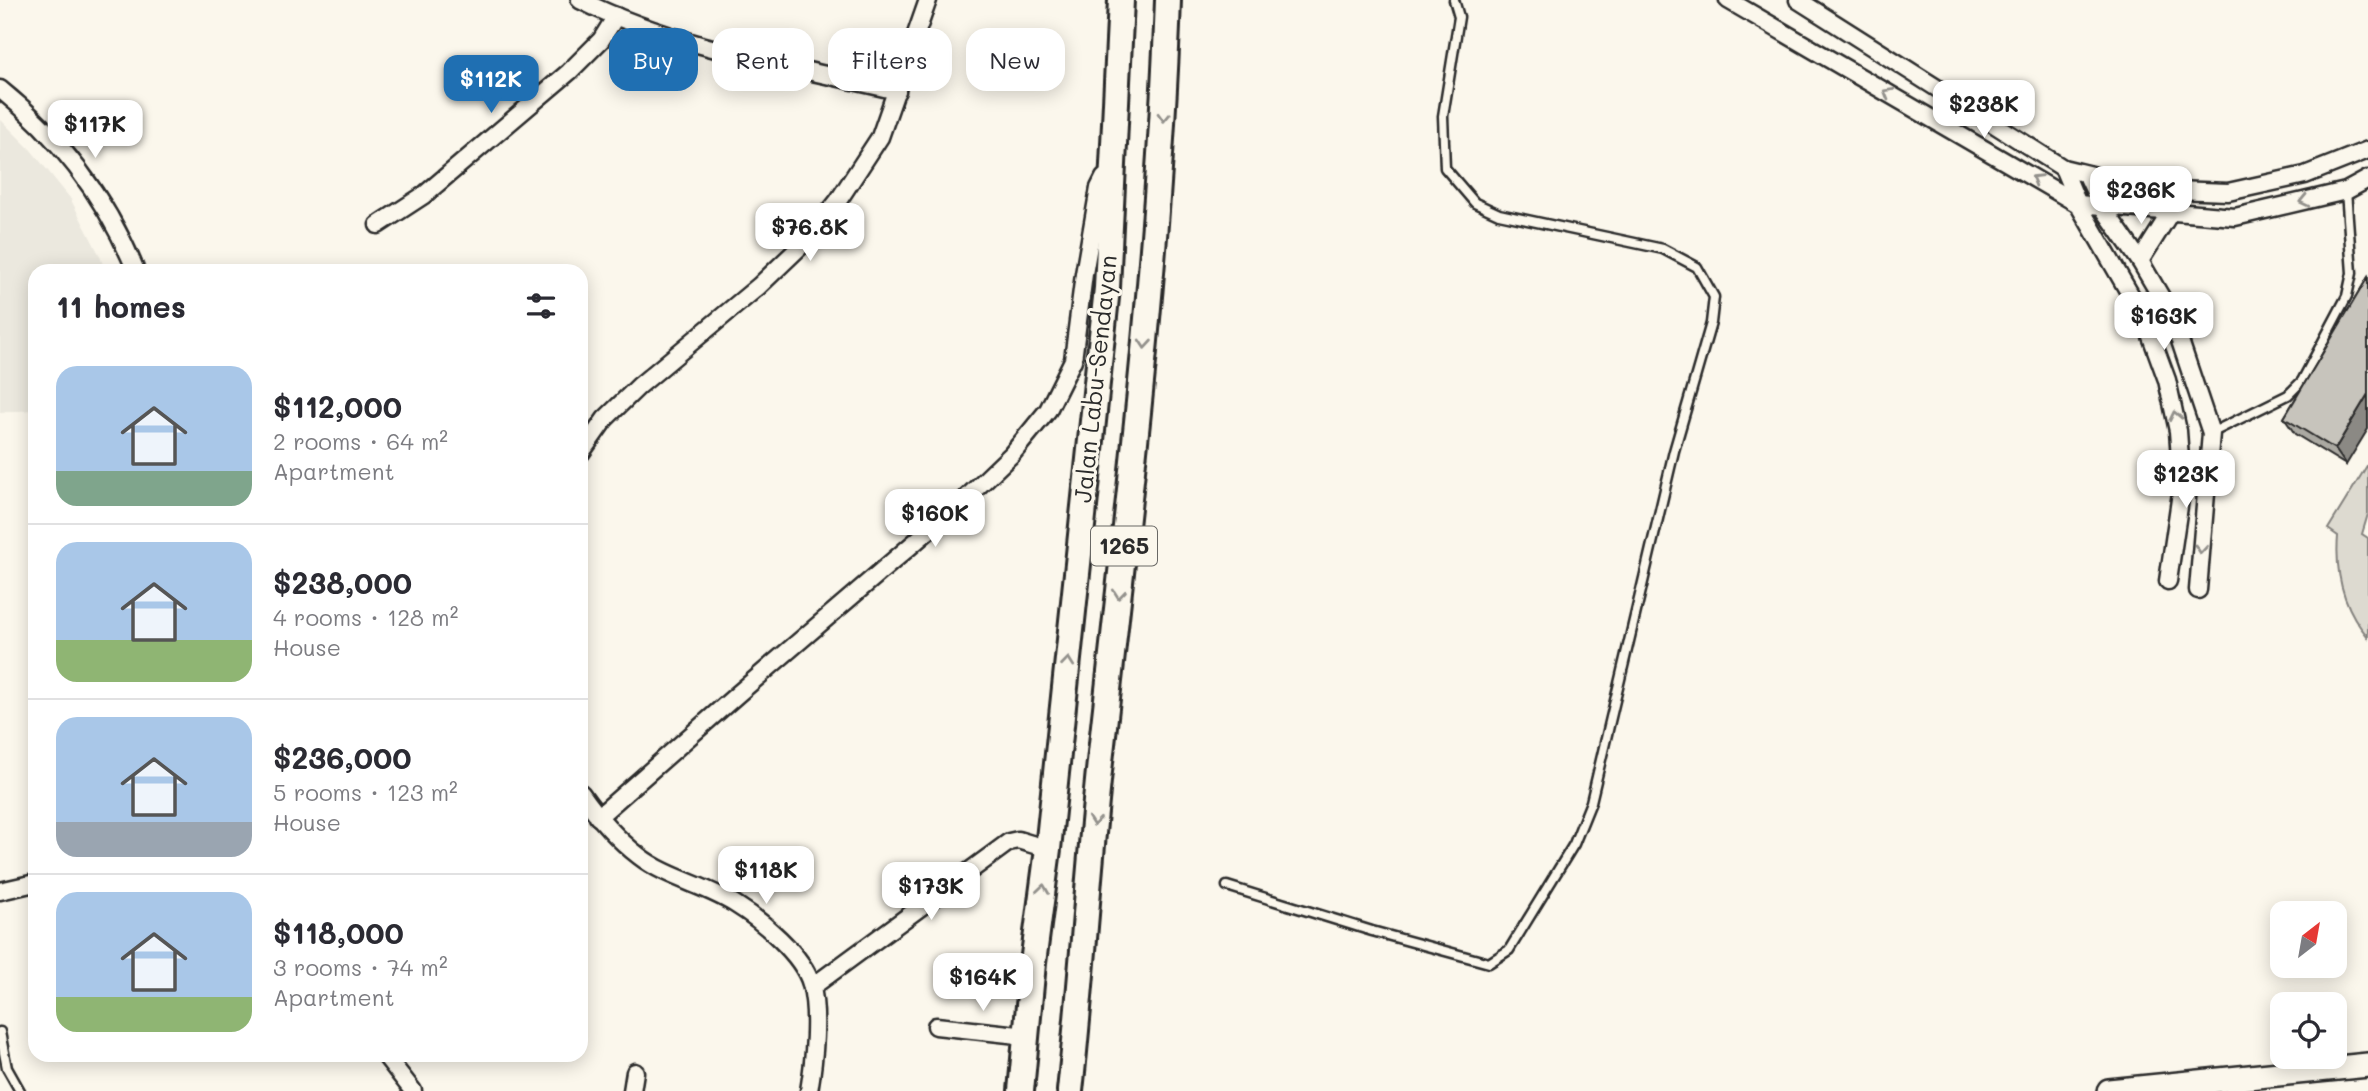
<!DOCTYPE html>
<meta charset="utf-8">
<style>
body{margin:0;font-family:Mali,sans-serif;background:#f7f7f7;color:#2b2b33;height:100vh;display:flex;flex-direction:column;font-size:26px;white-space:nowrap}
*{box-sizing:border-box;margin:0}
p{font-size:23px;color:#7c7c81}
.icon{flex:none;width:38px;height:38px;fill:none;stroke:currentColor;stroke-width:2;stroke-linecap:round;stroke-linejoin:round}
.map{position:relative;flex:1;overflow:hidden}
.sheet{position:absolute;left:28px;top:264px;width:560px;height:798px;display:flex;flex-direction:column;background:#fff;border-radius:21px;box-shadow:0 4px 18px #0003}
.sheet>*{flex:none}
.hud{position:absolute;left:609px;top:28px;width:665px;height:63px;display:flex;gap:14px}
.needle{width:46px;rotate:31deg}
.tools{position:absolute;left:2270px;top:901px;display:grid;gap:14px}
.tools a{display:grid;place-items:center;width:77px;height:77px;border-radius:14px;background:#fff;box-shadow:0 4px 18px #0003;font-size:35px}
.price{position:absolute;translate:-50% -60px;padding:0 16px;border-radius:14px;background:#fff;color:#222;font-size:23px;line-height:46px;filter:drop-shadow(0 2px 4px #0008)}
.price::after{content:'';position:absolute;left:50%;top:42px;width:21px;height:16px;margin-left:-10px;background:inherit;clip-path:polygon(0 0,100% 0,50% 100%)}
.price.current{background:#1f6fb2;color:#fff}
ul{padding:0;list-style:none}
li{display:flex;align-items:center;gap:21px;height:175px;padding:0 28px}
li+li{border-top:2px solid #e1e1e2}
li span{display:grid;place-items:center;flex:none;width:196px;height:140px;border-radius:21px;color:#555}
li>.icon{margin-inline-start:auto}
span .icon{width:84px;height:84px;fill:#fffc;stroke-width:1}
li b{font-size:30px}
h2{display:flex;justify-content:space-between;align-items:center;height:84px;padding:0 28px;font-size:30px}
.chip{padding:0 24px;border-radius:21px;background:#fff;box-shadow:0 4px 18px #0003;font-size:24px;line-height:63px}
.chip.current{background:#1f6fb2;color:#fff}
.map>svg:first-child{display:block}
.built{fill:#ebe8de}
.pitch{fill:#dddad0;stroke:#84827e;stroke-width:2}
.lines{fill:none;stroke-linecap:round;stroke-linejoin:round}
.lane-casing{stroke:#2b2b2b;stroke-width:13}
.street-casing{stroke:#2b2b2b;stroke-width:21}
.secondary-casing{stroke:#2b2b2b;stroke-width:28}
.primary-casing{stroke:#2b2b2b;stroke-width:30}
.lane{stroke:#fbf7ec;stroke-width:8}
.street{stroke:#fbf7ec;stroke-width:16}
.secondary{stroke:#fbf7ec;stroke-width:23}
.primary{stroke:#fbf7ec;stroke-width:24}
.wall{fill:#aba9a2;stroke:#2b2b2b;stroke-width:2}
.shaded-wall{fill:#8b8984;stroke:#2b2b2b;stroke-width:2}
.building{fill:#c7c4bc;stroke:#2b2b2b;stroke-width:2}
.oneway{stroke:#93918c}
.labels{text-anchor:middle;stroke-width:6;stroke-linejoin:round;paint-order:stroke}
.shield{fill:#fbf7ec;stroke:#696865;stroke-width:2}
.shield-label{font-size:23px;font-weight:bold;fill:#2b2b2b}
.street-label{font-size:24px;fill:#2b2b2b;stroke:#fbf7ec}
</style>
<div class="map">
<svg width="2368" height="1091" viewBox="0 0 2368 1091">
<rect width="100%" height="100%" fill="#fbf7ec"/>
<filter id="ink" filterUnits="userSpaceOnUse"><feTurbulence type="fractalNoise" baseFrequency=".0143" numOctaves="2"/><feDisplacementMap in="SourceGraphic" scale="14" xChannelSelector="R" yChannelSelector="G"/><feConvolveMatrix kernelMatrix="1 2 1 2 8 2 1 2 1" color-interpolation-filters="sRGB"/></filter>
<g filter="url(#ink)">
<!-- built -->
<polygon class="built" points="0,119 31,150 70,198 100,256 105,271 35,271 35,410 0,412"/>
<!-- pitch -->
<path class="pitch" d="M2368 464V514L2362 534 2368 538V637C2343 608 2335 573 2338 536L2328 529Z"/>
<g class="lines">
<!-- lane casing -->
<g class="lane-casing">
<g id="lane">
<polyline points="2211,433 2288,395 2302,381 2347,296 2352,273 2346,191"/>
<polyline points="1227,886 1372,931 1489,963 1509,950 1574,844 1591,802 1674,451 1711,323 1714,297 1697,267 1663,249 1499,214 1475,203 1445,168 1443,116 1459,17 1454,0"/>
<polyline points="0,1032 7,1068 20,1091"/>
</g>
</g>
<!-- street casing -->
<g class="street-casing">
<g id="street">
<path d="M580 0C676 48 792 66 897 91"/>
<polyline points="1728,0 2078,204 2235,217 2346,191 2368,179"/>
<polyline points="1798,0 2063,168 2149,189 2228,192 2305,175 2368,150"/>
<path d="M0 89C61 138 106 198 136 271"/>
<polyline points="2063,168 2078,204 2145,320 2167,380 2178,431 2182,486 2168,581"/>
<polyline points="2087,175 2101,205 2140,261 2171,314 2211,433 2198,590"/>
<polyline points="378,225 424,195 569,72 601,40 616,16"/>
<polyline points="2140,261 2172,210"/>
<polyline points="581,453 605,419 639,386 759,286 805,242 838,201 880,137 928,0"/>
<path d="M581 793C597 816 617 839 639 856 667 878 705 885 735 904 761 920 803 955 811 984 819 1013 814 1061 809 1091"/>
<polyline points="598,817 739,693 963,501 1012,454 1048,410 1073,360 1084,274 1099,188 1104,178 1114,170"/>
<polyline points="0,891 35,883"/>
<polyline points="812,987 1009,842 1018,840 1048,849"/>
<polyline points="936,1026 1027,1036"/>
<polyline points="385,1055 413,1091"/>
<polyline points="632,1091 635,1072"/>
</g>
</g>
<!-- secondary casing -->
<g class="secondary-casing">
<polyline id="secondary" points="2109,1091 2368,1065"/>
</g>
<!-- primary casing -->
<g class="primary-casing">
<g id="primary">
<polyline points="1021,1091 1033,963 1048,849 1107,288 1121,0"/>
<path d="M1070 1091C1082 981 1088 872 1100 762 1128 508 1159 255 1168 0"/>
</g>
</g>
<!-- lane -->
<use href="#lane" class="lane"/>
<!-- street -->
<use href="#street" class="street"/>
<!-- secondary -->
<use href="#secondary" class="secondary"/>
<!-- primary -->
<use href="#primary" class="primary"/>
</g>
<!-- wall -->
<polygon class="wall" points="2368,277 2346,465 2295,434 2284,418"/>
<!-- shaded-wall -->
<polygon class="shaded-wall" points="2368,394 2368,429 2346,465 2335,449"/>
<!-- building -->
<polygon class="building" points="2368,277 2368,394 2335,449 2284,418"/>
<!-- one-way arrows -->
<defs><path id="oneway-chevron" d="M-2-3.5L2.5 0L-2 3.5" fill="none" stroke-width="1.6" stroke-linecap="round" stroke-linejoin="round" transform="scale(1.75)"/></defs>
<g class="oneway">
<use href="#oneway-chevron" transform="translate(1888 93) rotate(-150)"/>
<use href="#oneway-chevron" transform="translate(1164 117) rotate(92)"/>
<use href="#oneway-chevron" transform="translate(2036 179) rotate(-149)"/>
<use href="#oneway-chevron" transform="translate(2304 201) rotate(167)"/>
<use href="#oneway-chevron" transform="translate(1145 344) rotate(95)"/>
<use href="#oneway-chevron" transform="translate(2175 416) rotate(-102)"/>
<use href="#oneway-chevron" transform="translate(2201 549) rotate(95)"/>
<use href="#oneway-chevron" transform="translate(1119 594) rotate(96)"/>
<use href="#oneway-chevron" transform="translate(1068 662) rotate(-84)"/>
<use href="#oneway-chevron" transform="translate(1094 821) rotate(96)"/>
<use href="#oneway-chevron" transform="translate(1043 889) rotate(-82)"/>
</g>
</g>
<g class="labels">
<!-- shield labels -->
<rect class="shield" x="1091" y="526.5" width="66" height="39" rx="5"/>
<g class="shield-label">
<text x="1124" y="554">1265</text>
</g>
<!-- street labels -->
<g class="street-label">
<text transform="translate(1096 379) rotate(-84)" y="8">Jalan Labu-Sendayan</text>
</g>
</g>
</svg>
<div class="tools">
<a><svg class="needle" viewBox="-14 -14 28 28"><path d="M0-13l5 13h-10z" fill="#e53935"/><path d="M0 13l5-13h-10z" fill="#7c7c81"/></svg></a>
<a><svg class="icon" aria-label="locate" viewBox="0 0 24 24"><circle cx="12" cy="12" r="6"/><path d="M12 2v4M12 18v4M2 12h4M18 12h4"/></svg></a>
</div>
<b class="price current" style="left:491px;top:115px">$112K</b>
<b class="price" style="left:1984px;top:140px">$238K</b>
<b class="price" style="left:95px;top:160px">$117K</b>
<b class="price" style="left:2141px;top:226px">$236K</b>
<b class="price" style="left:810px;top:263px">$76.8K</b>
<b class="price" style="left:2164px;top:352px">$163K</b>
<b class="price" style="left:2186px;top:510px">$123K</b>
<b class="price" style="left:935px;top:549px">$160K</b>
<b class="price" style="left:766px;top:906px">$118K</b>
<b class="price" style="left:931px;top:922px">$173K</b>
<b class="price" style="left:983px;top:1013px">$164K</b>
<div class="hud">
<a class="chip current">Buy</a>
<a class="chip">Rent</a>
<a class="chip">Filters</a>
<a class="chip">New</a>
</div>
<section class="sheet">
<h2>11 homes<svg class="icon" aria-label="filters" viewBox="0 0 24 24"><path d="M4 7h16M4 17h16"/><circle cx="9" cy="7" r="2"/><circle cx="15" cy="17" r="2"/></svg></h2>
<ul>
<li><span style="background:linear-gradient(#a9c7e8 75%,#7fa58c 0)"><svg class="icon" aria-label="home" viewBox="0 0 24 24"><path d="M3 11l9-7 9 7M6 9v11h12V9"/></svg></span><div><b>$112,000</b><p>2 rooms · 64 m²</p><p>Apartment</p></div></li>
<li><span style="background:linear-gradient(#a9c7e8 70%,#8fb573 0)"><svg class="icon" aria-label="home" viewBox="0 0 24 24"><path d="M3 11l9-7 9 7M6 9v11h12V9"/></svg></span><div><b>$238,000</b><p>4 rooms · 128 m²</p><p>House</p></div></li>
<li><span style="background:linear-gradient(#a9c7e8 75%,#9aa5b1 0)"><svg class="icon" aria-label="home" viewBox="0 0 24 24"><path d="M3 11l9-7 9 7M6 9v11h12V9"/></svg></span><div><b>$236,000</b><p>5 rooms · 123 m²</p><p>House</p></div></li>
<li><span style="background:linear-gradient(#a9c7e8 75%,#8fb573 0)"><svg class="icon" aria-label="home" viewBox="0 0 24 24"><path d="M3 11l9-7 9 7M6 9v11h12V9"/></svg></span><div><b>$118,000</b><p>3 rooms · 74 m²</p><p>Apartment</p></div></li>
</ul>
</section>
</div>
